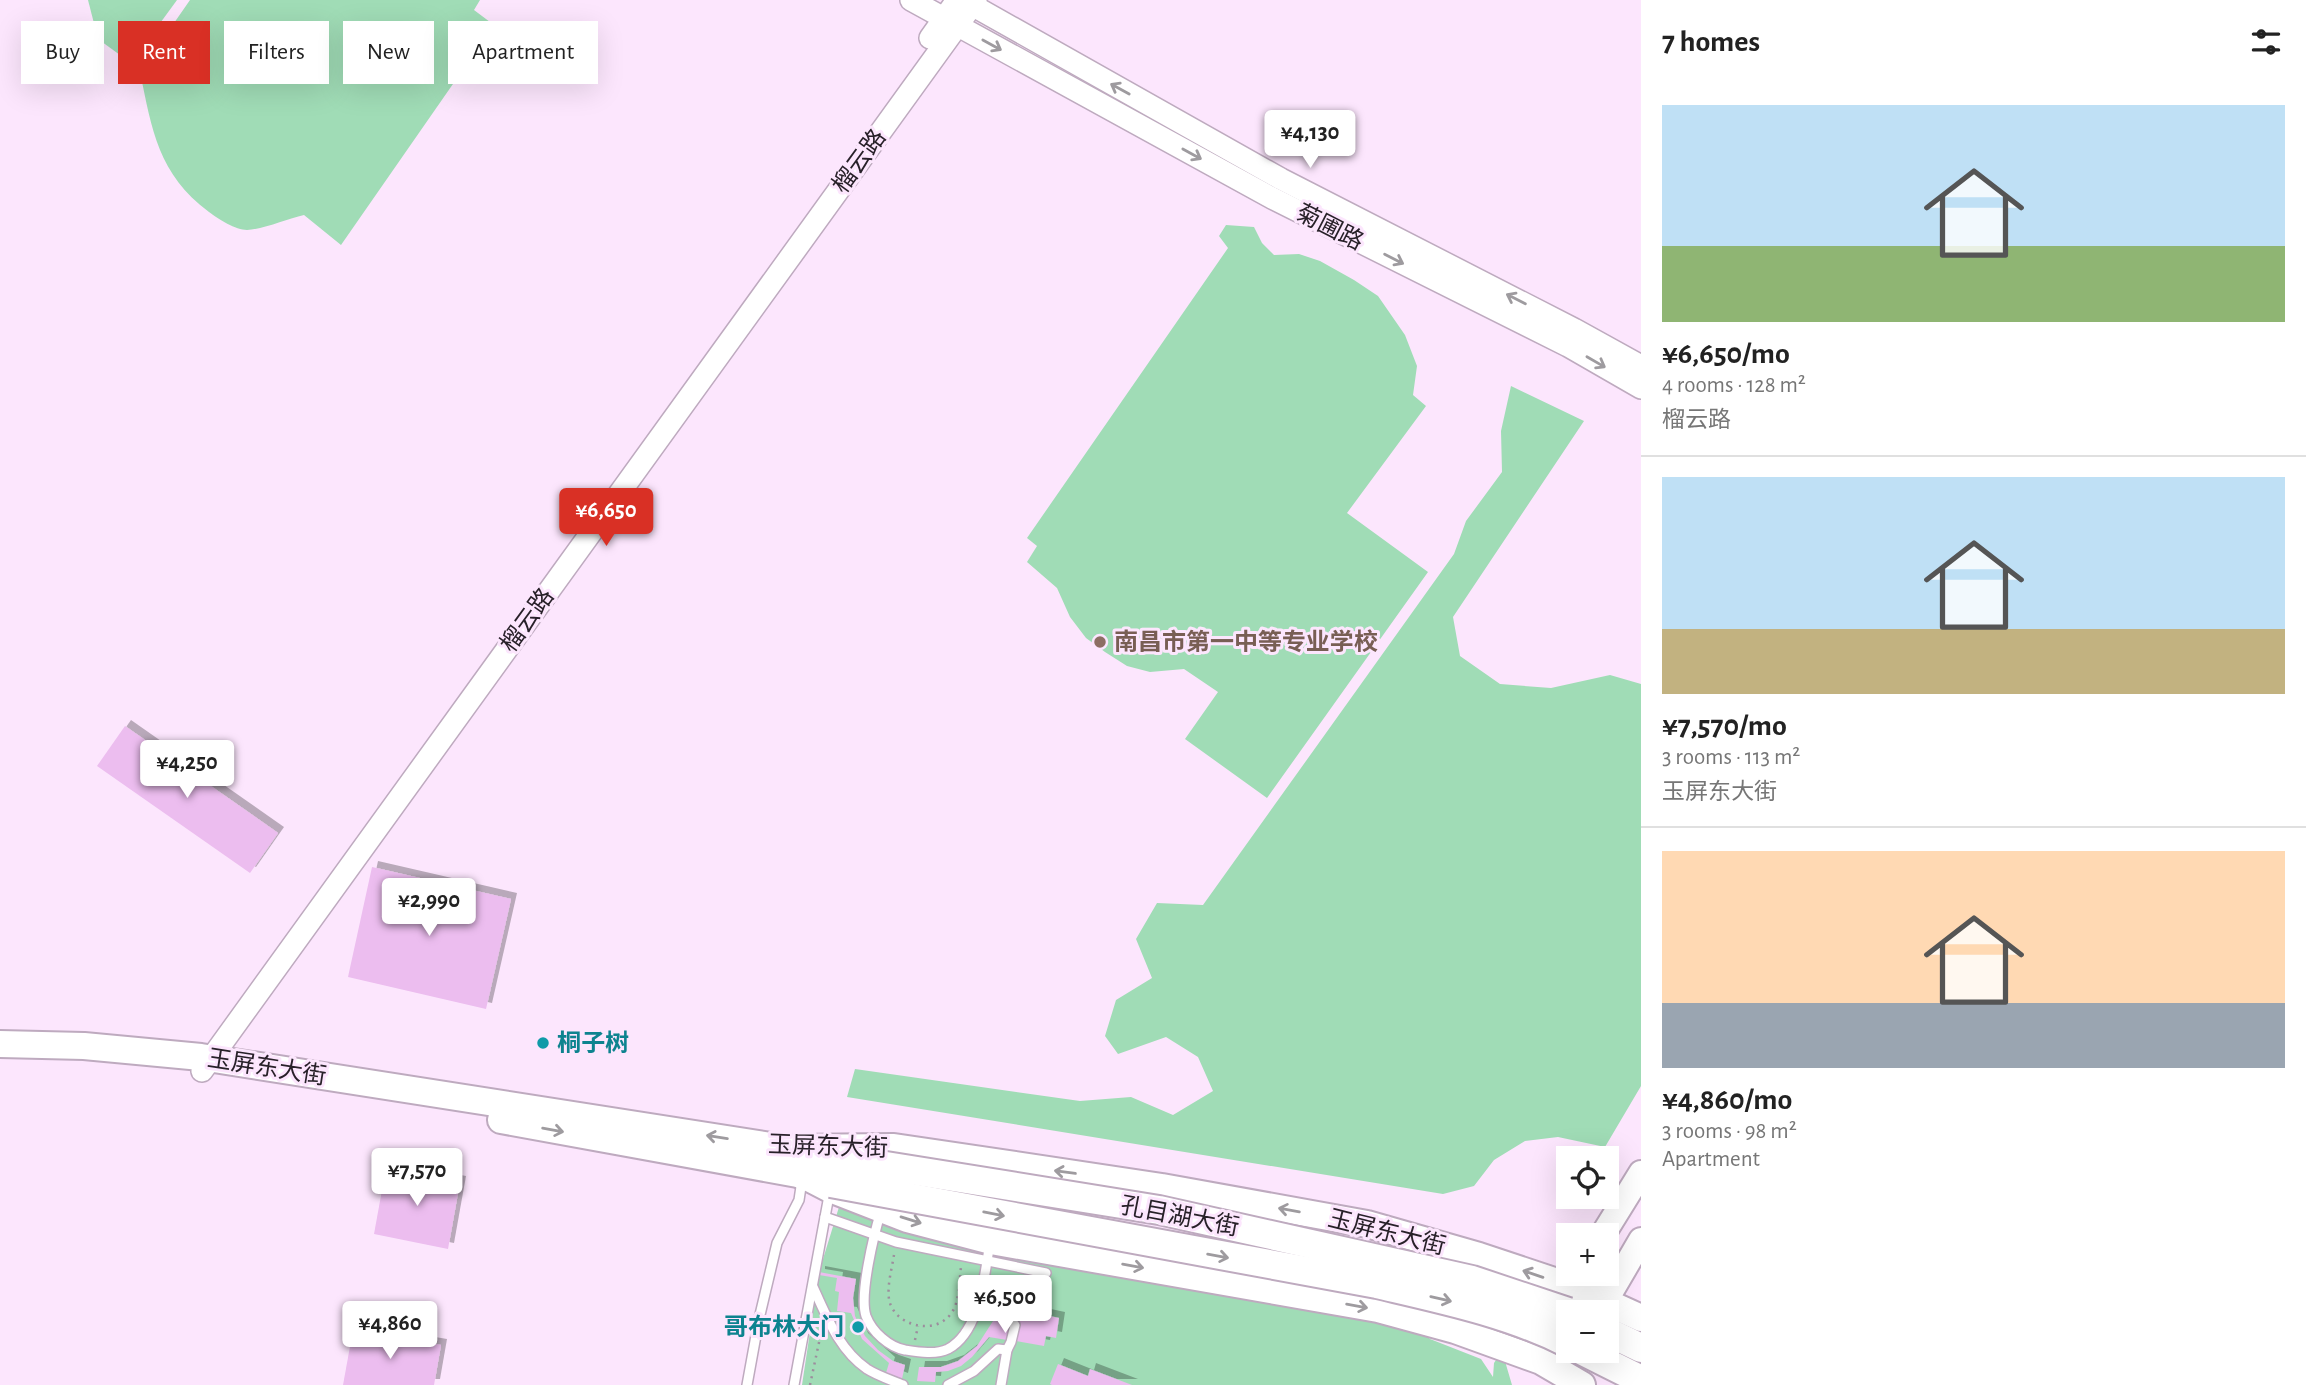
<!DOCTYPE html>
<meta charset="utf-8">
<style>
body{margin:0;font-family:"Alegreya Sans","Noto Sans SC",sans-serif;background:#f2f2f2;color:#222;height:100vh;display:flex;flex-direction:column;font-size:26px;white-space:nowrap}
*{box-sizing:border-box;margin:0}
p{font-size:23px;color:#767676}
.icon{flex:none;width:38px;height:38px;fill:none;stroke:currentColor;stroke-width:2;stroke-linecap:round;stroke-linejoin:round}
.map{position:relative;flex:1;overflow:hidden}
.sheet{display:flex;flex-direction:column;background:#fff;width:665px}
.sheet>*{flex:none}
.guide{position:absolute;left:21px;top:21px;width:665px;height:63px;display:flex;gap:14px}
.buttons{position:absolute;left:1556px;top:1146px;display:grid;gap:14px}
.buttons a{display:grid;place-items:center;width:63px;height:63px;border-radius:0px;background:#fff;box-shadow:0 7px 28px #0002;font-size:35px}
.price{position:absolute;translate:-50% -60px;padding:0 16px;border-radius:7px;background:#fff;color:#222;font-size:23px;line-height:46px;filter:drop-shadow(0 2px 4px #0008)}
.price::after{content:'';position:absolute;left:50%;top:42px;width:21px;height:16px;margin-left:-10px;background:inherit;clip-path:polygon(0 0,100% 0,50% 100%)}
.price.active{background:#d93025;color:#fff}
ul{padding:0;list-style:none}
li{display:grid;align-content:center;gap:14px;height:371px;padding:0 21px}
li+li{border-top:2px solid #e0e0e0}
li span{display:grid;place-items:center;height:217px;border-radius:0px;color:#555}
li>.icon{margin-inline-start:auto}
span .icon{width:126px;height:126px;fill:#fffc;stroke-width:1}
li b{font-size:30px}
h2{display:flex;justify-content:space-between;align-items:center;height:84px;padding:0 21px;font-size:30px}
.chip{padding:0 24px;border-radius:0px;background:#fff;box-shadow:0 7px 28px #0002;font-size:24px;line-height:63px}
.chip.active{background:#d93025;color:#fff}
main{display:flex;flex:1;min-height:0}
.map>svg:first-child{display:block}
.green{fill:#a0dcb6}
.building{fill:#ecbdef;filter:url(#shadow)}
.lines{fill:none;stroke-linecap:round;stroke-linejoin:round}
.service-casing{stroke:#beaabf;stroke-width:12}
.tertiary-casing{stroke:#beaabf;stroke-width:24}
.secondary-casing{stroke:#beaabf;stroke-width:28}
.primary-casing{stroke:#beaabf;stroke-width:30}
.trunk-casing{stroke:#beaabf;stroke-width:32}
.path{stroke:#9c8d9d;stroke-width:2.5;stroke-dasharray:2 5;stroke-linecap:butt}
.service{stroke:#fff;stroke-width:9}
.tertiary{stroke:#fff;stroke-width:21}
.secondary{stroke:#fff;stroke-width:24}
.primary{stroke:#fff;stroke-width:26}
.trunk{stroke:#fff;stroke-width:28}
.trunk-bridge-casing{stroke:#beaabf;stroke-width:32;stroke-linecap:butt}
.trunk-bridge{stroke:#fff;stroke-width:28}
.oneway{stroke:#9e9b9f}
.education-dot{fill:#8d6e63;stroke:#fce6fd;stroke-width:2.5}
.culture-dot{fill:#0f9aa8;stroke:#fce6fd;stroke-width:2.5}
.labels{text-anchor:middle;stroke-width:6;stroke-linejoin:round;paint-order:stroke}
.street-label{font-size:24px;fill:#282129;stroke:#fce6fd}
.education-label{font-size:24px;font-weight:bold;fill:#785e54;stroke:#fce6fd;text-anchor:start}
.culture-label{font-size:24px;font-weight:bold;fill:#0d838f;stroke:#fce6fd;text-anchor:start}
</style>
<main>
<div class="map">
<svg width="1641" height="1385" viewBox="0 0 1641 1385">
<defs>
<filter id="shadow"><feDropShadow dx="6" dy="-6" stdDeviation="0" flood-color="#0004"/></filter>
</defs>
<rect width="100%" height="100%" fill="#fce6fd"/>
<!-- green -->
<g class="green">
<polygon points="88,0 177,0 131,63 98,39"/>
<path d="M190 0H480L474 10 494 25 341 245 304 215C287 219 264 229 247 230 236 230 218 219 209 212 158 174 152 130 140 72Z"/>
<polygon points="1226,225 1254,227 1262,243 1274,255 1299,254 1320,261 1354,280 1378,296 1405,335 1417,366 1413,395 1426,406 1347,513 1428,572 1267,798 1185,739 1218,692 1184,669 1150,672 1127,666 1105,652 1086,638 1070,617 1057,588 1027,562 1037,546 1027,538 1228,248 1219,236"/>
<polygon points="1511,386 1584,421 1453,617 1460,656 1500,684 1551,688 1610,675 1641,684 1641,1086 1605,1147 1558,1137 1525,1141 1494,1160 1474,1186 1443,1194 847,1097 855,1069 1080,1101 1131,1097 1173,1115 1213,1091 1198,1057 1166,1037 1118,1054 1105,1036 1116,1000 1152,978 1136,939 1157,903 1203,905 1454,554 1466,521 1502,472 1501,431"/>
<polygon points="839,1207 905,1231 1421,1329 1430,1339 1481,1359 1493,1377 1494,1363 1502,1351 1512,1385 802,1385 819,1272"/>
</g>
<!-- building -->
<g class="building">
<polygon points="125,726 278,833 250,873 97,766"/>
<polygon points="372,867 511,899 486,1009 348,977"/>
<polygon points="386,1168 460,1182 448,1249 374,1234"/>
<polygon points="819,1272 856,1279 853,1298 855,1316 865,1336 878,1350 893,1361 905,1365 902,1379 886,1373 889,1363 862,1339 851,1313 837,1311 839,1292 835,1291 837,1278 819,1275"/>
<polygon points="999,1305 1059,1318 1056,1338 1046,1336 1044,1346 1016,1341 1020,1321 1011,1319 1007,1340 989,1337 972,1357 961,1366 948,1371 936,1372 935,1382 917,1381 919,1367 941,1367 958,1361 977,1346 993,1321"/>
<polygon points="353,1330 441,1345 434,1385 343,1385"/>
<polygon points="1058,1364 1088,1376 1090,1369 1132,1385 1052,1385 1050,1384"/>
</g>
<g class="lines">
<!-- service casing -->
<g class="service-casing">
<g id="service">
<path d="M881 1211C874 1234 859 1295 866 1316 872 1332 889 1347 905 1350 918 1352 936 1355 948 1349 981 1331 984 1275 990 1243"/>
<polyline points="825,1217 896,1242 1046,1273"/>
<path d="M813 1287C827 1317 839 1350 867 1369 878 1376 891 1380 903 1385"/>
<polyline points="747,1385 759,1319 777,1243 799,1200 802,1180"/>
<polyline points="794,1385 830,1190"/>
<polyline points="948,1385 974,1371 998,1349 1007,1350"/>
<polyline points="1001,1385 1007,1350 1011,1342 1015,1325"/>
</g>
</g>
<!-- tertiary casing -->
<g class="tertiary-casing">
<g id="tertiary">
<polyline points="911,0 1272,198 1568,346 1641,388"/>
<polyline points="963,0 1281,179 1574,329 1641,366"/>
<polyline points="930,38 957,0"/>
<polyline points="202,1071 976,0"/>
</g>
</g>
<!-- secondary casing -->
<g class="secondary-casing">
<g id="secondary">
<polyline points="1602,1236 1641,1173"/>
<polyline points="1599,1312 1641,1240"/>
</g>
</g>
<!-- primary casing -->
<g class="primary-casing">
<g id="primary">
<polyline points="0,1044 84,1046 201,1057 784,1148 894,1147 1162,1187 1367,1224 1479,1256 1575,1288 1641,1318"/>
<polyline points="501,1120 803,1175 830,1189 907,1219 991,1241 1378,1309 1455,1330 1541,1361 1582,1385"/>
</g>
</g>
<!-- trunk casing -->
<g class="trunk-casing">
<g id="trunk">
<polyline points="784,1148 836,1158"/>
<polyline points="803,1175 831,1183"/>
<polyline points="1606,1331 1641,1348"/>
<polyline points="1583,1351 1641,1380"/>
</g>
</g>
<!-- path -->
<g class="path">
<path d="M894 1255C892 1268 887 1285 889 1299 893 1325 933 1336 950 1315 960 1303 959 1282 961 1267"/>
<polyline points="915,1340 918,1326"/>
<polyline points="810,1385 821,1333"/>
</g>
<!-- service -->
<use href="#service" class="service"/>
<!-- tertiary -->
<use href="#tertiary" class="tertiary"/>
<!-- secondary -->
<use href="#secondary" class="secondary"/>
<!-- primary -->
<use href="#primary" class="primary"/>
<!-- trunk -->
<use href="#trunk" class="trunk"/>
<!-- trunk-bridge casing -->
<g class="trunk-bridge-casing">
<g id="trunk-bridge">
<polyline points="836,1158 1159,1210 1472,1280 1568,1312"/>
<path d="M831 1183 1377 1284C1441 1299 1509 1313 1568 1343"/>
</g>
</g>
<!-- trunk-bridge -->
<use href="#trunk-bridge" class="trunk-bridge"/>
</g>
<!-- one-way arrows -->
<defs><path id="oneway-shaft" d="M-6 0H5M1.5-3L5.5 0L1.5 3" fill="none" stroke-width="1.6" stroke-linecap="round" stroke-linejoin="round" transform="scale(1.75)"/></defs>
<g class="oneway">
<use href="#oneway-shaft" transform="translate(992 45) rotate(29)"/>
<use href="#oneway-shaft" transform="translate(1120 89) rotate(-151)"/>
<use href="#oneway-shaft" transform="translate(1192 154) rotate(29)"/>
<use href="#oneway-shaft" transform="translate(1394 259) rotate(27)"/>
<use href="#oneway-shaft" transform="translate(1516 299) rotate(-153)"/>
<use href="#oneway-shaft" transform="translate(1596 362) rotate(30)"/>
<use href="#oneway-shaft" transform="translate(553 1130) rotate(10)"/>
<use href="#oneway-shaft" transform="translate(717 1137) rotate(-171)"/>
<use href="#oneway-shaft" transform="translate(1065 1172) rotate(-172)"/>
<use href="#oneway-shaft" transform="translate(1289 1210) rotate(-170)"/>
<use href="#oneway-shaft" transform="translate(994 1214) rotate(11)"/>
<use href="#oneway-shaft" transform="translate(911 1220) rotate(17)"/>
<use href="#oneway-shaft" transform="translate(1218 1256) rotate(10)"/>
<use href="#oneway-shaft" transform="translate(1133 1266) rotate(10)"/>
<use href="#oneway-shaft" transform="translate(1533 1274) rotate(-161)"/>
<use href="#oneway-shaft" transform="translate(1441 1299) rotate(13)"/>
<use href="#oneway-shaft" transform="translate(1357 1306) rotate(10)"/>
</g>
<!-- markers -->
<circle class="education-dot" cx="1100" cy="642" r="7"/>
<g class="culture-dot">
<circle cx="543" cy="1043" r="7"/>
<circle cx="858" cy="1327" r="7"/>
</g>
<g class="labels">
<!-- street labels -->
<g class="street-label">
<text transform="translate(859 161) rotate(-54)" y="8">榴云路</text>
<text transform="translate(1330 227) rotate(27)" y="8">菊圃路</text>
<text transform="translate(527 620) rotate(-54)" y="8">榴云路</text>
<text transform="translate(267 1067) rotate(9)" y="8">玉屏东大街</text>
<text transform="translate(828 1146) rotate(2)" y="8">玉屏东大街</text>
<text transform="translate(1180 1216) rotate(11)" y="8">孔目湖大街</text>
<text transform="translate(1387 1232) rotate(14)" y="8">玉屏东大街</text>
</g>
<!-- education labels -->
<g class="education-label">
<text x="1114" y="650">南昌市第一中等专业学校</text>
</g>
<!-- culture labels -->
<g class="culture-label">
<text x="557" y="1051">桐子树</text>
<text x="844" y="1335" text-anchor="end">哥布林大门</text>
</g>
</g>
</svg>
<div class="buttons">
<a><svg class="icon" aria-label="locate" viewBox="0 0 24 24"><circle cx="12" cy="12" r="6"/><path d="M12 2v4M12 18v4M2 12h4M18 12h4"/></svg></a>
<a>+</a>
<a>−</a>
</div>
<b class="price" style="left:1310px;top:170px">¥4,130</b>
<b class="price active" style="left:606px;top:548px">¥6,650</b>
<b class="price" style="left:187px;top:800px">¥4,250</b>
<b class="price" style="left:429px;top:938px">¥2,990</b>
<b class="price" style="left:417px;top:1208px">¥7,570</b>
<b class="price" style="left:1005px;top:1335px">¥6,500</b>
<b class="price" style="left:390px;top:1361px">¥4,860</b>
<div class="guide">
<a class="chip">Buy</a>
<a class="chip active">Rent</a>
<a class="chip">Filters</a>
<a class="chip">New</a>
<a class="chip">Apartment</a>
</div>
</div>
<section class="sheet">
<h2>7 homes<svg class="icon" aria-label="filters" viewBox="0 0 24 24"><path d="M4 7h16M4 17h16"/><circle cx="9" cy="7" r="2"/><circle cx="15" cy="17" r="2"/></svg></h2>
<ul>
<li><span style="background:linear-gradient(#bfe0f5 65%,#8fb573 0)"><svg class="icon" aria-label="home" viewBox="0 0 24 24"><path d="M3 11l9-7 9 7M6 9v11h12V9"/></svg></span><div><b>¥6,650/mo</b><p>4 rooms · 128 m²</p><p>榴云路</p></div></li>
<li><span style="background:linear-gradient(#bfe0f5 70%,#c2b280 0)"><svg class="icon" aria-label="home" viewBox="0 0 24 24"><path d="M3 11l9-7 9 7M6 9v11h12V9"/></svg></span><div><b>¥7,570/mo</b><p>3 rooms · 113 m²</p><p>玉屏东大街</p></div></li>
<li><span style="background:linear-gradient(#ffd9b3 70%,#9aa5b1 0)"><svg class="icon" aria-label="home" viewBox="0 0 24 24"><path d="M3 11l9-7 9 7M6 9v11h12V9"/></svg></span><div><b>¥4,860/mo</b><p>3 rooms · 98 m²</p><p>Apartment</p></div></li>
</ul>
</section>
</main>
